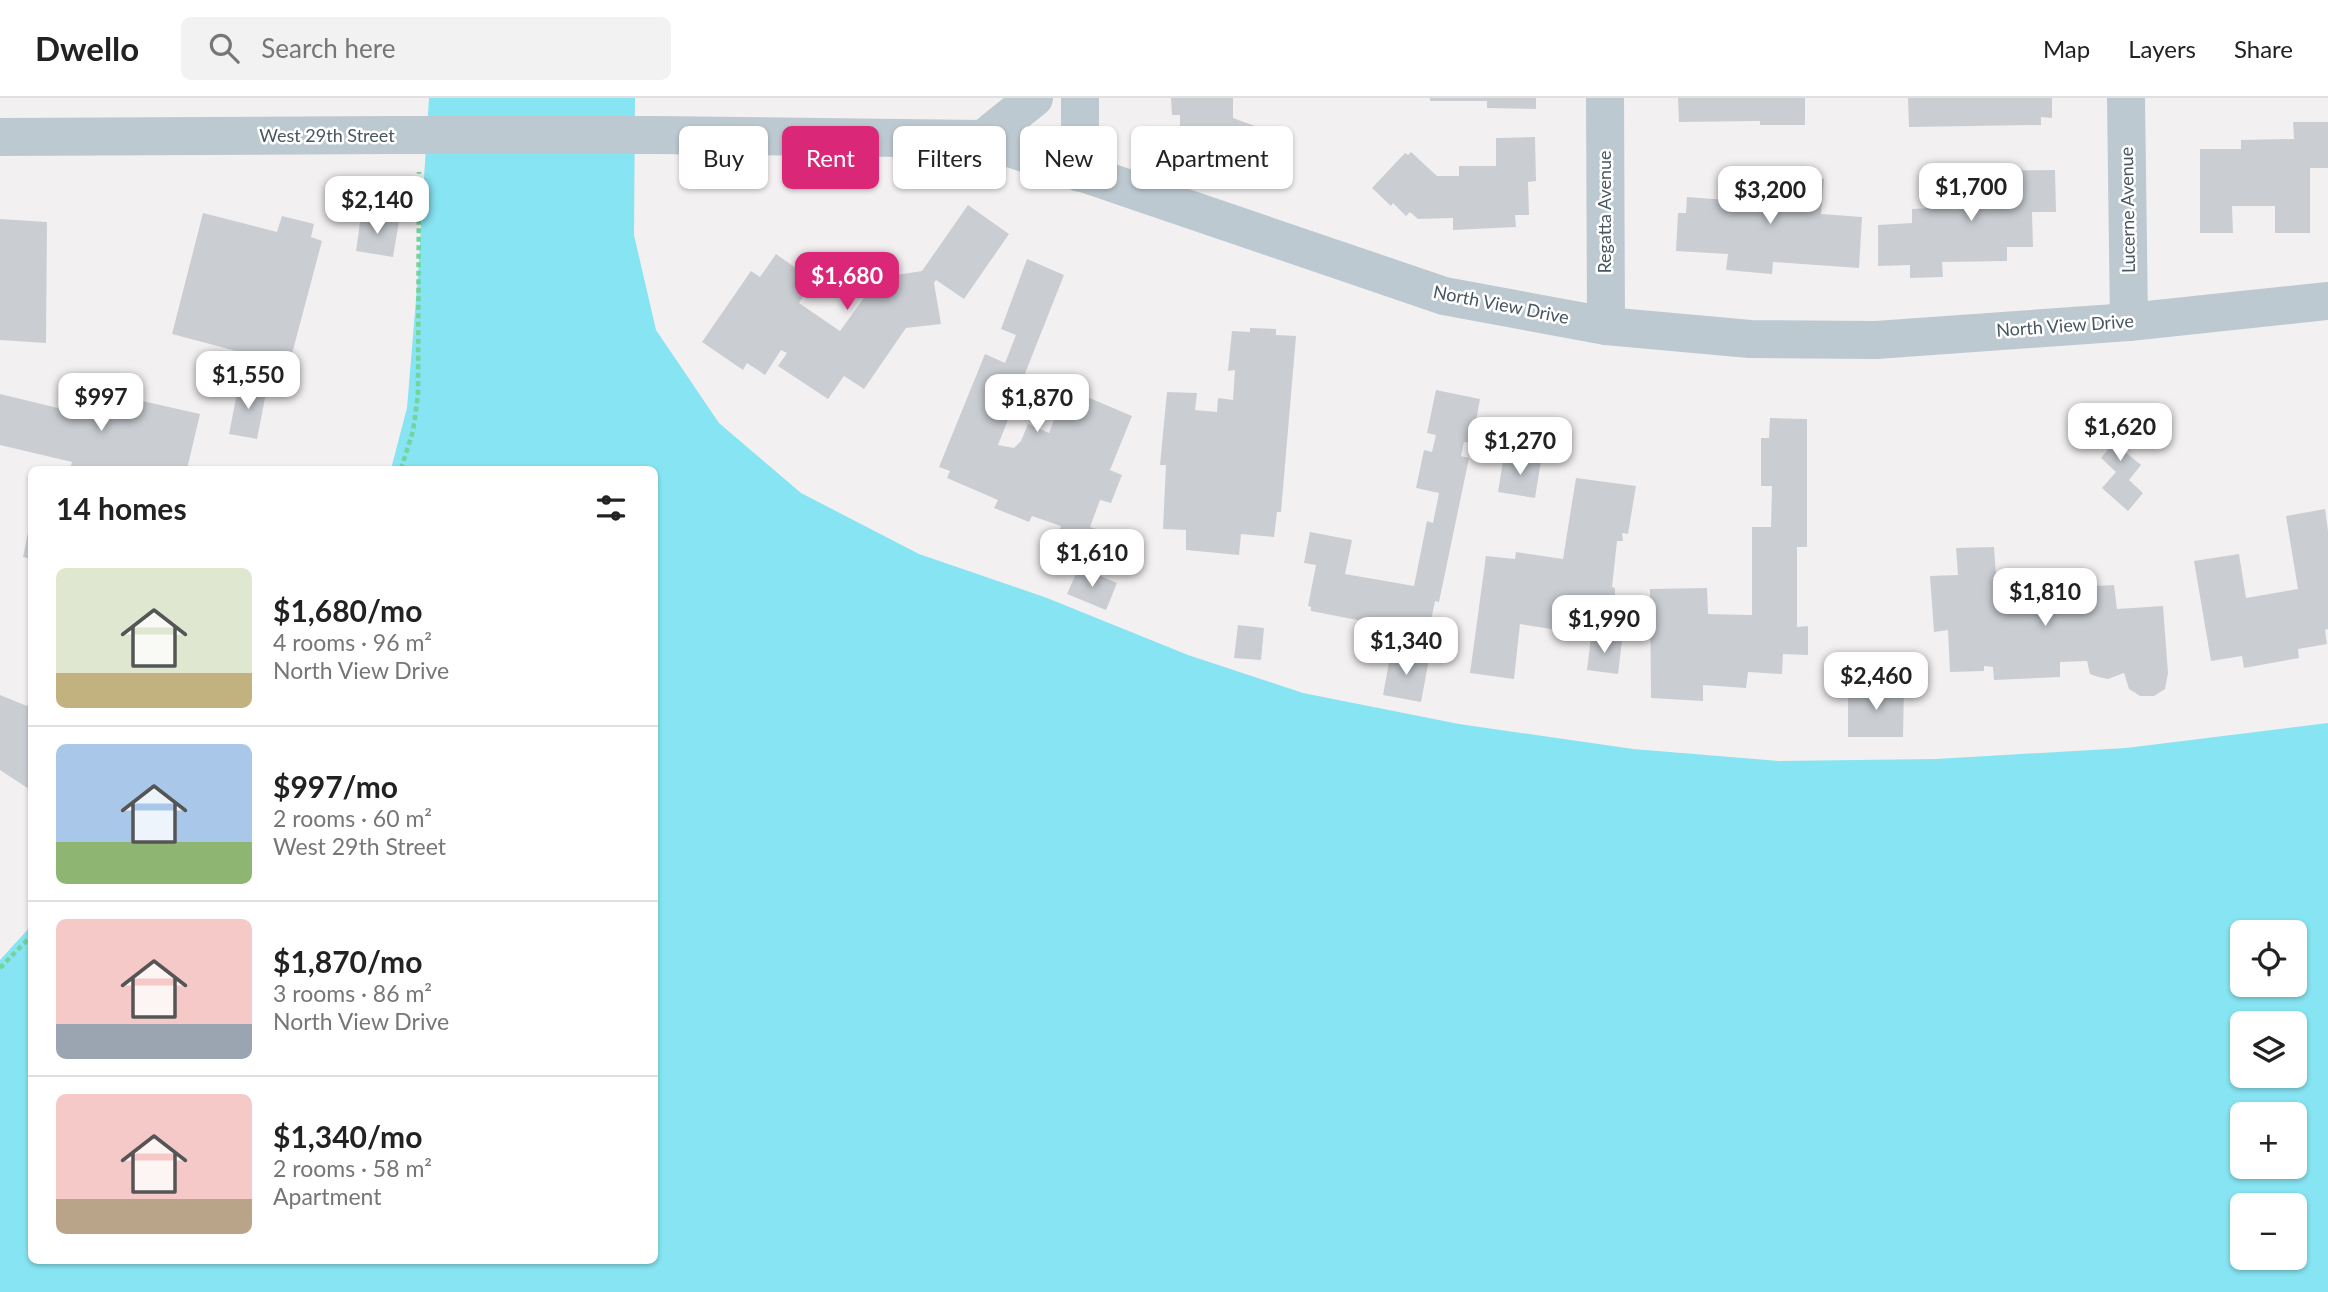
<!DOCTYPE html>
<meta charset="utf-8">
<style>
body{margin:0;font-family:Lato,sans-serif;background:#f2f2f2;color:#222;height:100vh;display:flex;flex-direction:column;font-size:26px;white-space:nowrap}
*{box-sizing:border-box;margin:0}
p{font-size:23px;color:#767676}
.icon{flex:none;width:38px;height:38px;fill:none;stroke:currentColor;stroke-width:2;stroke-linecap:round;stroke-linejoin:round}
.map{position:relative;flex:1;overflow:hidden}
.sheet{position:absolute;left:28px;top:368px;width:630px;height:798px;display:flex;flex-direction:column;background:#fff;border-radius:10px;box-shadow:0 2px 5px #0004}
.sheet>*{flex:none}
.top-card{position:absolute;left:679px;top:28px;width:665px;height:63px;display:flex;gap:14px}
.controls{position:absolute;left:2230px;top:822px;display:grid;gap:14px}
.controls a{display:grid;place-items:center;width:77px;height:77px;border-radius:10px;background:#fff;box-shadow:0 2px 5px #0004;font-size:35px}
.price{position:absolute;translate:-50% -60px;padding:0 16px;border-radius:14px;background:#fff;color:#222;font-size:23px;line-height:46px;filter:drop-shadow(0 2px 4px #0008)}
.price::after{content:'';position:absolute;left:50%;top:42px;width:21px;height:16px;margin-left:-10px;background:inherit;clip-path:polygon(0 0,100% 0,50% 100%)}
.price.current{background:#db2777;color:#fff}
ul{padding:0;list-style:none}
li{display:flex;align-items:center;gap:21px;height:175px;padding:0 28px}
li+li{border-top:2px solid #e0e0e0}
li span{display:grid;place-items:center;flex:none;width:196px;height:140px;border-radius:10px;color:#555}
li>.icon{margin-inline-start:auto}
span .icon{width:84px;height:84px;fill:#fffc;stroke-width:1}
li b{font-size:30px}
h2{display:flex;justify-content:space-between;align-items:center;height:84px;padding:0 28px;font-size:30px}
.pill{padding:0 24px;border-radius:10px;background:#fff;box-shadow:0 2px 5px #0004;font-size:24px;line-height:63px}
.pill.current{background:#db2777;color:#fff}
header{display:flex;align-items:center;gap:42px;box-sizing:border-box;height:98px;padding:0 35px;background:#fff;border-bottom:2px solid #e0e0e0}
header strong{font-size:33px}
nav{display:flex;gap:38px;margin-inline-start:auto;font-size:24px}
.search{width:490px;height:63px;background:#f2f2f2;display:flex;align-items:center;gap:18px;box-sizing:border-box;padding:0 24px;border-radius:10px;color:#767676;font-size:26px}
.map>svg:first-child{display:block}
.water{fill:#87e4f2;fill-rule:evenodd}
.building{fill:#caced3}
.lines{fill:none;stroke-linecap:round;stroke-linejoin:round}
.path{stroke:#72d39c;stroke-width:4.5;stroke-dasharray:5 3.5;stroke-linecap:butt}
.minor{stroke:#bdc9d0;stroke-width:38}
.minor-bridge{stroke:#bdc9d0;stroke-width:38}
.labels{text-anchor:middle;stroke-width:5;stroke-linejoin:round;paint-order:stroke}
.street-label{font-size:18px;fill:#47565f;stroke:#fff}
</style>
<header>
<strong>Dwello</strong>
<div class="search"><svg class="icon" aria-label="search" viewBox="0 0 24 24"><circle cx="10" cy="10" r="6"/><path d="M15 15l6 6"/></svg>Search here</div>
<nav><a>Map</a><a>Layers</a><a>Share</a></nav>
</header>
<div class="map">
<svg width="2328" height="1194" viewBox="0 0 2328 1194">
<rect width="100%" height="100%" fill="#f3f0f1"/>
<!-- water -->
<path class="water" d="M429 0H635L634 137 656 232 719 325 801 395 919 456 1047 500 1188 557 1303 595 1459 626 1633 651 1779 663 1936 661 2126 650 2328 625V1194H0V862L31 828 32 1162H654V371H391L407 310 418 177ZM2242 835H2294V887H2242ZM2242 926H2294V978H2242ZM2242 1017H2294V1069H2242ZM2242 1108H2294V1160H2242Z"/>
<!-- building -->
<g class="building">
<polygon points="1171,0 1233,0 1233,20 1285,39 1273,70 1180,36 1180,17 1172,17"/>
<polygon points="1430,0 1536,0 1536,11 1487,10 1487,3 1430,3"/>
<polygon points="1678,0 1805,0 1805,27 1760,27 1760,23 1679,24"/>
<polygon points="1908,0 2052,0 2052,20 2041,19 2041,27 1909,29"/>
<polygon points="2293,24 2328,24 2328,70 2310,70 2310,135 2275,135 2275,108 2232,108 2233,135 2200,135 2200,51 2241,51 2241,42 2294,41"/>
<polygon points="1535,39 1536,83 1528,84 1529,117 1515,117 1516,129 1453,132 1453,120 1418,121 1410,114 1406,118 1393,105 1391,108 1372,90 1405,55 1408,57 1411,54 1437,78 1459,78 1459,68 1496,68 1496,40"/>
<polygon points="2055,72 2056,114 2032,114 2033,149 2007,149 2007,163 1942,164 1943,179 1910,180 1910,167 1878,168 1878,127 1912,125 1912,111 1950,109 1949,92 1957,92 1958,83 1988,82 1988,73"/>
<polygon points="1729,75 1824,81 1821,116 1862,119 1859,170 1773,164 1772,176 1726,172 1728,156 1676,153 1678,115 1686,115 1687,99 1727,102"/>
<polygon points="968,107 1009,136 964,201 936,182 934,185 941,226 906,230 864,291 844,278 828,301 778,268 787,255 781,252 765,277 747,265 743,272 702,244 751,173 760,179 776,156 814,183 799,205 840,233 866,197 864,182 922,173"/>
<polygon points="203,115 277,134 282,118 314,126 311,139 322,143 289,267 172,236"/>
<polygon points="361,118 399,123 393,159 356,153"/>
<polygon points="0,121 47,124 46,245 0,242"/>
<polygon points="1027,161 1064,177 1026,273 1021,289 1025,291 1015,315 1011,314 998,347 1014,350 1021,343 1028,326 1049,335 1066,290 1132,318 1110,372 1122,377 1111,405 1100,402 1090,429 1099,432 1088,463 1054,449 1061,428 1032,418 1029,424 994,410 998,402 947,380 950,373 939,369 985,256 1005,265 1016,237 1001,231"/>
<polygon points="1250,230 1276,231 1276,237 1296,238 1281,414 1277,414 1274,439 1241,436 1239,457 1186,452 1186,432 1163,431 1166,367 1160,367 1167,294 1197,295 1195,312 1217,314 1218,300 1233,302 1235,272 1228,273 1232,233 1250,234"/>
<polygon points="239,285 267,290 257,341 229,336"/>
<polygon points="1436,292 1480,301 1472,345 1464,344 1461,358 1469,360 1439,504 1435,503 1429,532 1393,525 1393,529 1311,513 1311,509 1308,508 1316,467 1304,465 1310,434 1352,442 1345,476 1414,488 1427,423 1433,425 1439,395 1416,390 1424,352 1432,354 1436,337 1427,335"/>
<polygon points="0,296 58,310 61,298 91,305 92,299 118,305 120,298 200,316 187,371 70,371 72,364 0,347"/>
<polygon points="2112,316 2137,338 2124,353 2141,367 2129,382 2143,395 2128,413 2102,390 2116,374 2101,360 2113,345 2098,332"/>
<polygon points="1770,320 1807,321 1807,449 1797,449 1797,529 1808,528 1808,557 1783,556 1782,576 1748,574 1746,590 1703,587 1703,603 1651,600 1650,491 1707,490 1708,516 1752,517 1752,429 1771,429 1772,388 1761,388 1761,340 1769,340"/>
<polygon points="1504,357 1541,363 1535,400 1498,394"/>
<polygon points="1576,380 1636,388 1628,436 1622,435 1623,443 1617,443 1612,489 1615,490 1615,500 1610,500 1607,526 1588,524 1587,533 1583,536 1520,526 1514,581 1470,575 1486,458 1515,461 1516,454 1563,461"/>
<polygon points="2325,411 2328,433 2328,531 2325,532 2327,546 2298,551 2299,560 2244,570 2242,558 2211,563 2194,463 2239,456 2246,500 2298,491 2286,418"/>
<polygon points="30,425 32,425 32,461 23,459"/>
<polygon points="1994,449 1997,492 2038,491 2038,486 2068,485 2067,490 2114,487 2117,511 2163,508 2168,575 2165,591 2154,598 2140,598 2129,591 2124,575 2108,581 2098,579 2090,576 2087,563 2060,564 2060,579 1994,582 1993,569 1984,568 1984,573 1950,574 1948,532 1934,534 1930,478 1958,477 1956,450"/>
<polygon points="1079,469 1117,485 1106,512 1067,496"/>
<polygon points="1238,527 1264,530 1261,562 1234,560"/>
<polygon points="1591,539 1622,543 1618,576 1587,572"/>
<polygon points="1391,553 1429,561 1421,604 1383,597"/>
<polygon points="1848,589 1904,590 1903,639 1848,639"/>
<polygon points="0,597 27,608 32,603 32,690 29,691 0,672"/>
</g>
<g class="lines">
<!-- path -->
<g class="path">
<polyline points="401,371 413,333 418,297 419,74"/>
<polyline points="0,870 32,837"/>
</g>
<!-- minor -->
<g class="minor">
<polyline points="1605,0 1606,228"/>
<polyline points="2126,0 2129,224"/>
<polyline points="654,37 983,41 1444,198 1606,228 1750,241 1876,242 2129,224 2328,203"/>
<polyline points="0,39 393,37"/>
<polyline points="983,41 1034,0"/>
<polyline points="1080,75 1080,0"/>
</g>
<!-- minor-bridge -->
<polyline class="minor-bridge" points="393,37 654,37"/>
</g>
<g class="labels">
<!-- street labels -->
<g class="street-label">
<text x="327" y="44">West 29th Street</text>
<text transform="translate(2128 112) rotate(-91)" y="6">Lucerne Avenue</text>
<text transform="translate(1605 114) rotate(-90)" y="6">Regatta Avenue</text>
<text transform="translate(1501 207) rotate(11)" y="6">North View Drive</text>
<text transform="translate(2065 228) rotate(-4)" y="6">North View Drive</text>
</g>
</g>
</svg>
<div class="controls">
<a><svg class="icon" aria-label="locate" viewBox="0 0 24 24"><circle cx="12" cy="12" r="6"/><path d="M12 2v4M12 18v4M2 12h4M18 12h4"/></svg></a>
<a><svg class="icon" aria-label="layers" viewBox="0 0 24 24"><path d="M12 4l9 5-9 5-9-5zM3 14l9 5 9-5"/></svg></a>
<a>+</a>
<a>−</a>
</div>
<b class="price" style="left:1971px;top:125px">$1,700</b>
<b class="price" style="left:1770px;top:128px">$3,200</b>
<b class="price" style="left:377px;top:138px">$2,140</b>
<b class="price current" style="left:847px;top:214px">$1,680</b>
<b class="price" style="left:248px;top:313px">$1,550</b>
<b class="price" style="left:101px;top:335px">$997</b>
<b class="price" style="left:1037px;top:336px">$1,870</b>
<b class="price" style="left:2120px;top:365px">$1,620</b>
<b class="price" style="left:1520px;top:379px">$1,270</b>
<b class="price" style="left:1092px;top:491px">$1,610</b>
<b class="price" style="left:2045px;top:530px">$1,810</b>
<b class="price" style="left:1604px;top:557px">$1,990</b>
<b class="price" style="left:1406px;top:579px">$1,340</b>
<b class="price" style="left:1876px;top:614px">$2,460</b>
<div class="top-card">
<a class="pill">Buy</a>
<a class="pill current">Rent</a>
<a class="pill">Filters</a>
<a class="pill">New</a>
<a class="pill">Apartment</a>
</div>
<section class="sheet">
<h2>14 homes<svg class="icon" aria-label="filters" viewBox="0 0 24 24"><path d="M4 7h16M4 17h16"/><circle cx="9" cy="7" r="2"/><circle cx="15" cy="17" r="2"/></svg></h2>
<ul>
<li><span style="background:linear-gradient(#dfe7d0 75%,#c2b280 0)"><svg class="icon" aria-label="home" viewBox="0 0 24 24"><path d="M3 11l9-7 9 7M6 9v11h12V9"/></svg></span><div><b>$1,680/mo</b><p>4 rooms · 96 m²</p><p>North View Drive</p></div></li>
<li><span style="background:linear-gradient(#a9c7e8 70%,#8fb573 0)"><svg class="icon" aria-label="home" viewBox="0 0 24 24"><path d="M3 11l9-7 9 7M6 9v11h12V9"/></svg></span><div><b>$997/mo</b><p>2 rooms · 60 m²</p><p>West 29th Street</p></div></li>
<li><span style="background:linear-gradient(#f6c9c9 75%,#9aa5b1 0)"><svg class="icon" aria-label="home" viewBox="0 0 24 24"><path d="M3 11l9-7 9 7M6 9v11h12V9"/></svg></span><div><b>$1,870/mo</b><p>3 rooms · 86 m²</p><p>North View Drive</p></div></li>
<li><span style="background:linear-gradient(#f6c9c9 75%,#b9a48a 0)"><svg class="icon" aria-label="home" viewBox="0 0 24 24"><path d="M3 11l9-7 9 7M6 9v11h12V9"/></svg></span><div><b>$1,340/mo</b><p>2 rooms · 58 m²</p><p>Apartment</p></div></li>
</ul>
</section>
</div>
